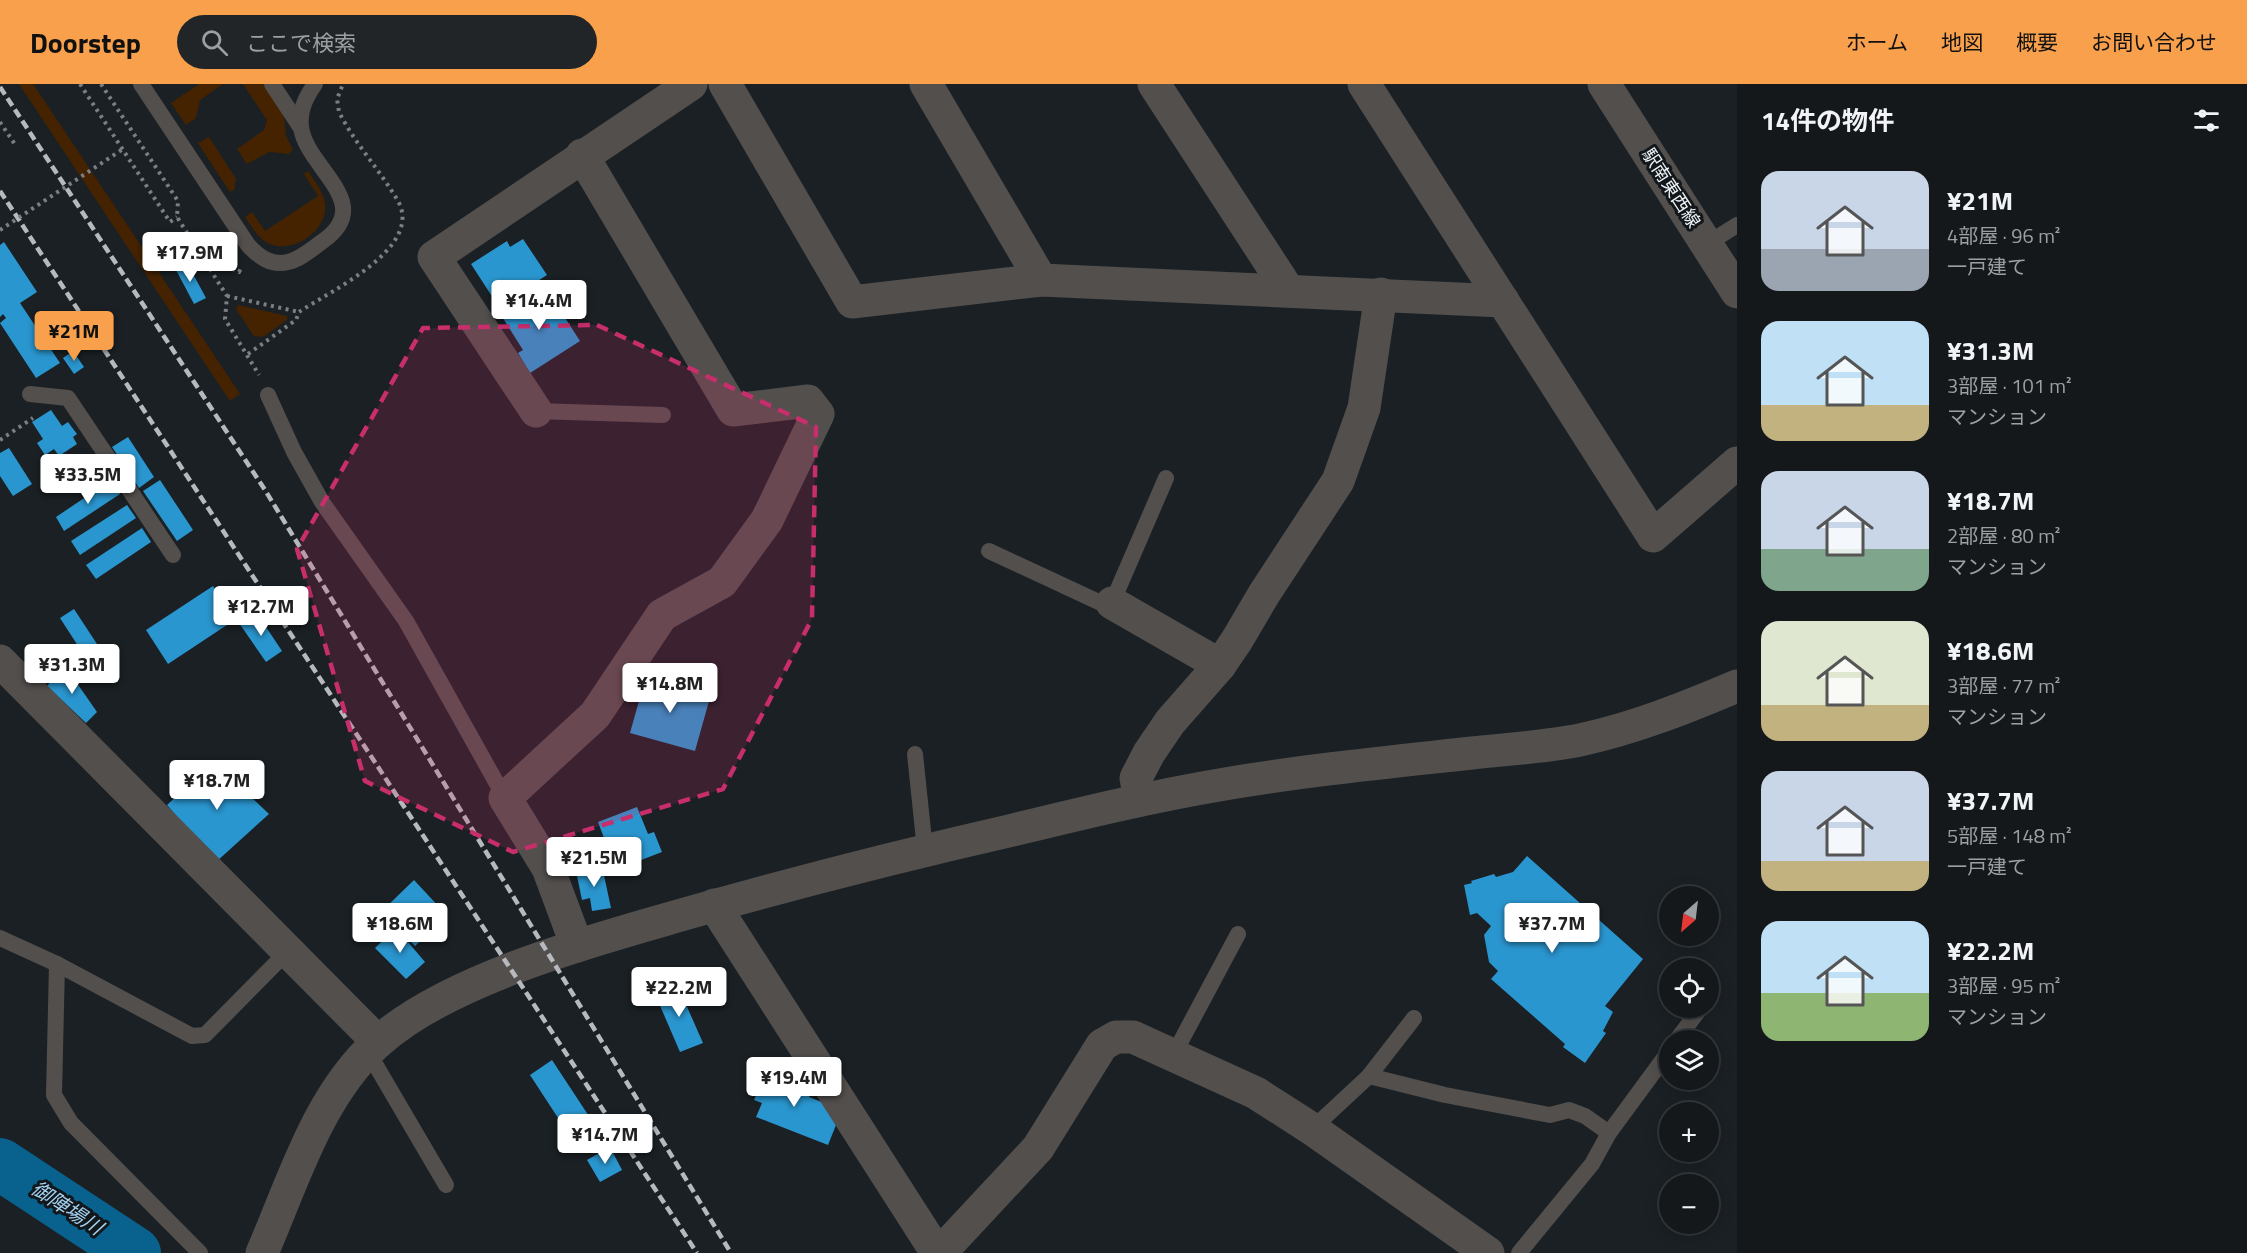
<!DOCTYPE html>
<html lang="ja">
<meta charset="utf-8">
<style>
body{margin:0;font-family:"Titillium Web","Noto Sans JP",sans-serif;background:#212528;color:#f1f3f6;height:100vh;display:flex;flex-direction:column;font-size:22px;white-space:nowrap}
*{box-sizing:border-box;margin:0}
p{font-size:20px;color:#9da0a3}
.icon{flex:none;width:33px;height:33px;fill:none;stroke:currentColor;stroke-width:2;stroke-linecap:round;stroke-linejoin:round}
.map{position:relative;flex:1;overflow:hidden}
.sheet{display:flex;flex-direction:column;background:#14181b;width:510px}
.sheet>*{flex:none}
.needle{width:39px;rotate:208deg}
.controls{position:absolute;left:1659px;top:802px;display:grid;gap:12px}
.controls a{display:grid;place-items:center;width:60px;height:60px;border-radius:50%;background:#14181b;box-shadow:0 3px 15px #0003,0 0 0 2px #33373a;font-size:30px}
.price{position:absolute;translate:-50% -51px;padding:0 14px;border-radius:6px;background:#fff;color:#222;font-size:20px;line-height:39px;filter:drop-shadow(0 2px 3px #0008)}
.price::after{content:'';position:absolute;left:50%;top:36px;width:18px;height:14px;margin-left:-9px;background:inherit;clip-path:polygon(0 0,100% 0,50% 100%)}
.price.active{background:#f8a04b;color:#111}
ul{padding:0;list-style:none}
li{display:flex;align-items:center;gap:18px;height:150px;padding:0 24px}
li span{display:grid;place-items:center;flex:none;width:168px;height:120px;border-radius:18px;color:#555}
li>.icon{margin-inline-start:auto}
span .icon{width:72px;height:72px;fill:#fffc;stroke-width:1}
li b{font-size:26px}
h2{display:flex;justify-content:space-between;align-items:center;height:72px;padding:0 24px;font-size:26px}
header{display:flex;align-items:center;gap:36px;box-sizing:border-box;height:84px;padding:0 30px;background:#f8a04b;color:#111}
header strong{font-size:28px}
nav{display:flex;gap:33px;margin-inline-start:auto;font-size:21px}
.search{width:420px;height:54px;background:#212528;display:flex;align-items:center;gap:15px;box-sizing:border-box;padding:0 21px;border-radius:33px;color:#9da0a3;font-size:22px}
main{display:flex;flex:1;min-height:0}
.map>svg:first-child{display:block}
.green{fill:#452300}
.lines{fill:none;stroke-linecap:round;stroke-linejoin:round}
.river{stroke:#08628d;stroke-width:52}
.building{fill:#2a96cf}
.path{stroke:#7a7f83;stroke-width:4;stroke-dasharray:3 4.5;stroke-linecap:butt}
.service{stroke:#524f4d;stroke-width:16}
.minor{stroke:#524f4d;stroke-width:33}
.tertiary{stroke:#524f4d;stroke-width:33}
.rail{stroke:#b6babe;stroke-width:4.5;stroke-dasharray:9 4.5;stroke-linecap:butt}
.path-bridge{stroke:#7a7f83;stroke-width:4;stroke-dasharray:3 4.5;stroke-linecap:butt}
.marked{fill:#c72e6b;fill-opacity:0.2;stroke:#c72e6b;stroke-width:4.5;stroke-dasharray:12 8;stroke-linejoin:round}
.labels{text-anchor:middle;stroke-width:6;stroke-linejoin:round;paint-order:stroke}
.street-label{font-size:18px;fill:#f1f5f8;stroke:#11171b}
.water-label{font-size:20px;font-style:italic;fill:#a5d1ef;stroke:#11171b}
</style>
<header>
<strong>Doorstep</strong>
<div class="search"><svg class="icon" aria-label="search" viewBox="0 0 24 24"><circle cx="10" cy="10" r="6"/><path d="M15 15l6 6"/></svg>ここで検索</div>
<nav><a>ホーム</a><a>地図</a><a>概要</a><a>お問い合わせ</a></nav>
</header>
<main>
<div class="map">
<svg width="1737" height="1169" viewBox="0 0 1737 1169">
<rect width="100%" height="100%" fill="#1a2024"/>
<!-- green -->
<g class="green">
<polygon points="19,0 33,0 240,310 230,317"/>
<polygon points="199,0 223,0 200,16 196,34 186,41 171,19"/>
<polygon points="243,0 263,0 284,32 286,52 293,66 288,70 269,68 247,80 237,65 264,46 267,36"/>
<polygon points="209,53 236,95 234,106 230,108 198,59"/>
<path d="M308 87C314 97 324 108 325 120 328 146 294 170 270 160 258 155 252 143 245 133L252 128 265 147 318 112 304 90Z"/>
<polygon points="238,221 287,232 287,236 263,253 254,252 236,225"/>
</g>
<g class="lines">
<!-- river -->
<polyline class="river" points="0,1080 135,1169"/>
</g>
<!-- building -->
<g class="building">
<polygon points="523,155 547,191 511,214 508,209 495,217 471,180 507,157 510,163"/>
<polygon points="4,158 37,208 20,219 60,279 36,294 0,239 6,234 3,230 0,233 0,161"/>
<polygon points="186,177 206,214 194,220 175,184"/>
<polygon points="537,207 548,225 556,220 580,257 530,289 518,269 523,266 501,231"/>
<polygon points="73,267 84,283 74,290 63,274"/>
<polygon points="51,326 62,342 68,338 77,350 73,353 77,360 59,372 54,365 45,371 37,359 43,355 32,338"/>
<polygon points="128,353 154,393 139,404 112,363"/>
<polygon points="9,364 32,400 13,412 0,392 0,369"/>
<polygon points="111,396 120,410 64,447 56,433"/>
<polygon points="160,396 193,446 177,457 143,407"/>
<polygon points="127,421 136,434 80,471 71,457"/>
<polygon points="142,444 151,458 96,495 86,481"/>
<polygon points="213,502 236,535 168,580 146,546"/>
<polygon points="74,525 116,589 102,599 60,534"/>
<polygon points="256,528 282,567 266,578 239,539"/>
<polygon points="65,582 97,628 86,639 47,602"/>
<polygon points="646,592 711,610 695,667 630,649"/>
<polygon points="214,678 269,730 216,778 167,721"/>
<polygon points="637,723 648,750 654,748 662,768 628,781 622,766 610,770 598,738"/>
<polygon points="1527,772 1643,875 1605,922 1613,928 1603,947 1606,949 1585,979 1563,963 1565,960 1491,895 1498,887 1489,878 1484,851 1491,842 1477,829 1470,831 1464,801 1472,799 1471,797 1494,790 1496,793 1513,788"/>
<polygon points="602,782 611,824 592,827 590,814 582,816 576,787"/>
<polygon points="414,796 441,825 432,834 438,840 415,862 382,827"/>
<polygon points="396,844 425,878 406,895 375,864"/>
<polygon points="677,900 703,959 680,968 655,910"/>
<polygon points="552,976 600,1049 577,1063 530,991"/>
<polygon points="767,985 812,1003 809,1013 824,1019 836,1041 828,1061 756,1033 762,1019 754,1016"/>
<polygon points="610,1063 622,1086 600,1098 587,1076"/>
</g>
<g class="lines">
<!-- path -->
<g class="path">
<polyline points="80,0 170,138 177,133"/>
<polyline points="101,0 178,117 177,133 227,212 225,235 259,291"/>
<polyline points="0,38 16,62"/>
<polyline points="206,180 214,175 239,188 241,184"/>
<polyline points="227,212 299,228"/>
<path d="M248 270 296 236 299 228C330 207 424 164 398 117 380 86 355 60 339 28L337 15 343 0"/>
<polyline points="0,356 33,334"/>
</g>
<!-- service -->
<g class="service">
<path d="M141 0 248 161C259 173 271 182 288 178 301 175 313 164 323 157 377 119 306 84 301 43 299 26 306 13 315 0"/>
<polyline points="272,0 301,44"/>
<polyline points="1707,160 1737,141"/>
<polyline points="30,310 68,314 173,471"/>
<polyline points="268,311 294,368 322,418 406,537 505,714"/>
<polyline points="536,327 663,331"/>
<polyline points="989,467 1103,520 1112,519 1166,394"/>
<polyline points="915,670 925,766"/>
<polyline points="0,854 57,880 54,1011 71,1039 200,1169"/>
<polyline points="57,880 192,952 205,951 287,868"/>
<polyline points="1676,957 1699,926"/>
<polyline points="368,968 446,1101"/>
<polyline points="1174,970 1238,850"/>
<polyline points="1369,992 1445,1011 1550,1031 1569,1026 1585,1032 1609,1049"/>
<polyline points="1312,1045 1369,992 1414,934"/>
<polyline points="1519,1169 1592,1080 1609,1049 1670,966"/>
</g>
<!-- minor -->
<g class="minor">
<polyline points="725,0 852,218 1041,196 1503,217"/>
<polyline points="926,0 1041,196"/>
<polyline points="1154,0 1288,206"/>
<polyline points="1364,0 1653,452 1737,379"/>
<polyline points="536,327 434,173 691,0"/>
<polyline points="1112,519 1220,581"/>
<polyline points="0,577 378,958"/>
<polyline points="1140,716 1136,694 1149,669 1170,638 1220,581 1237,556 1264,510 1338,397 1364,324 1381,210"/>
<polyline points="577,862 548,784 505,714 595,631 662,531 722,498 767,436 818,330 808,317 733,326 582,71"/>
<polyline points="940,1169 1038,1064 1102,961 1116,953 1133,953 1256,1009 1312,1045 1488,1169"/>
</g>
<!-- tertiary -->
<g class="tertiary">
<polyline points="1604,0 1737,208"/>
<polyline points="714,821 937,1169"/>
<path d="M262 1169C293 1098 318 1012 377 959 445 897 586 858 674 833 786 801 899 772 1013 746 1083 729 1153 712 1225 700 1307 686 1390 678 1472 669 1508 665 1545 663 1580 656 1635 644 1685 624 1737 602"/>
</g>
<!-- rail -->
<g class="rail">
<polyline points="0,3 265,406 731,1169"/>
<polyline points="0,107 697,1169"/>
</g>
<!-- path-bridge -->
<polyline class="path-bridge" points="0,146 123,65"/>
</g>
<!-- marked area -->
<path class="marked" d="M597 241 816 343 812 535 723 705 513 768 365 697 297 465 423 244Z"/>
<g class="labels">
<!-- street labels -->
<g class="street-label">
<text transform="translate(1671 104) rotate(57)" y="6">駅南東西線</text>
</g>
<!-- water labels -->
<g class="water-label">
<text transform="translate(67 1124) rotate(33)" y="7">御陣場川</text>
</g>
</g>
</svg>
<div class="controls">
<a><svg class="needle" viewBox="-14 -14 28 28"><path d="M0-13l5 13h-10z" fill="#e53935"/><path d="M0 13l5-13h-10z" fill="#9da0a3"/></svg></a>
<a><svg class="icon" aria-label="locate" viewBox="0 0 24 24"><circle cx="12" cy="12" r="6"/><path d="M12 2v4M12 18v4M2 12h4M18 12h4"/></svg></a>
<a><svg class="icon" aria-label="layers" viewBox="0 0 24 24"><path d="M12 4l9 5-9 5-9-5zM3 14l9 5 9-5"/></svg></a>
<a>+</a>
<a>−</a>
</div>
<b class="price" style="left:190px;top:199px">¥17.9M</b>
<b class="price" style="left:539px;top:247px">¥14.4M</b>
<b class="price active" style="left:74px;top:278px">¥21M</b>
<b class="price" style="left:88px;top:421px">¥33.5M</b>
<b class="price" style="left:261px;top:553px">¥12.7M</b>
<b class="price" style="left:72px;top:611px">¥31.3M</b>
<b class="price" style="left:670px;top:630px">¥14.8M</b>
<b class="price" style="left:217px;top:727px">¥18.7M</b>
<b class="price" style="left:594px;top:804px">¥21.5M</b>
<b class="price" style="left:400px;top:870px">¥18.6M</b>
<b class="price" style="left:1552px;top:870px">¥37.7M</b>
<b class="price" style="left:679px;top:934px">¥22.2M</b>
<b class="price" style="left:794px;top:1024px">¥19.4M</b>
<b class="price" style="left:605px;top:1081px">¥14.7M</b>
</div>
<section class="sheet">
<h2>14件の物件<svg class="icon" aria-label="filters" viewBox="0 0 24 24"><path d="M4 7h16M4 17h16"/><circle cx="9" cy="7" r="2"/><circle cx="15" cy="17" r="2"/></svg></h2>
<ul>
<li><span style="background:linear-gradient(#c9d6e8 65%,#9aa5b1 0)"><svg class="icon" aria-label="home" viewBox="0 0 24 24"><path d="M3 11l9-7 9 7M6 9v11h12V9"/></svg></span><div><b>¥21M</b><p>4部屋 · 96 m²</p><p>一戸建て</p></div></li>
<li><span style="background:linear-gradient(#bfe0f5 70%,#c2b280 0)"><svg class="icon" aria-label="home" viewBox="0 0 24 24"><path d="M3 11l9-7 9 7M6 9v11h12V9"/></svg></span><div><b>¥31.3M</b><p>3部屋 · 101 m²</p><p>マンション</p></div></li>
<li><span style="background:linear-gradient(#c9d6e8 65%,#7fa58c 0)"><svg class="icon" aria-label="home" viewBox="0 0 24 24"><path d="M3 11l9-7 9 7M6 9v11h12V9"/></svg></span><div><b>¥18.7M</b><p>2部屋 · 80 m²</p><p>マンション</p></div></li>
<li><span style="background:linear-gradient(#dfe7d0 70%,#c2b280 0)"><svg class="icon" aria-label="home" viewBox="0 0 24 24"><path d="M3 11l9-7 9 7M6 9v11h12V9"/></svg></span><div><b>¥18.6M</b><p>3部屋 · 77 m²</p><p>マンション</p></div></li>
<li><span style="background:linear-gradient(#c9d6e8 75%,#c2b280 0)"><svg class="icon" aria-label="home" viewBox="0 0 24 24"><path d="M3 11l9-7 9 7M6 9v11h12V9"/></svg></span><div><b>¥37.7M</b><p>5部屋 · 148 m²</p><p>一戸建て</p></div></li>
<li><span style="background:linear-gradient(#bfe0f5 60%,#8fb573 0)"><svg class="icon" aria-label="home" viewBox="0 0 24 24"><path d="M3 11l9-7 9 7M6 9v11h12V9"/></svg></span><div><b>¥22.2M</b><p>3部屋 · 95 m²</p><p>マンション</p></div></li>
</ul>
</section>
</main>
